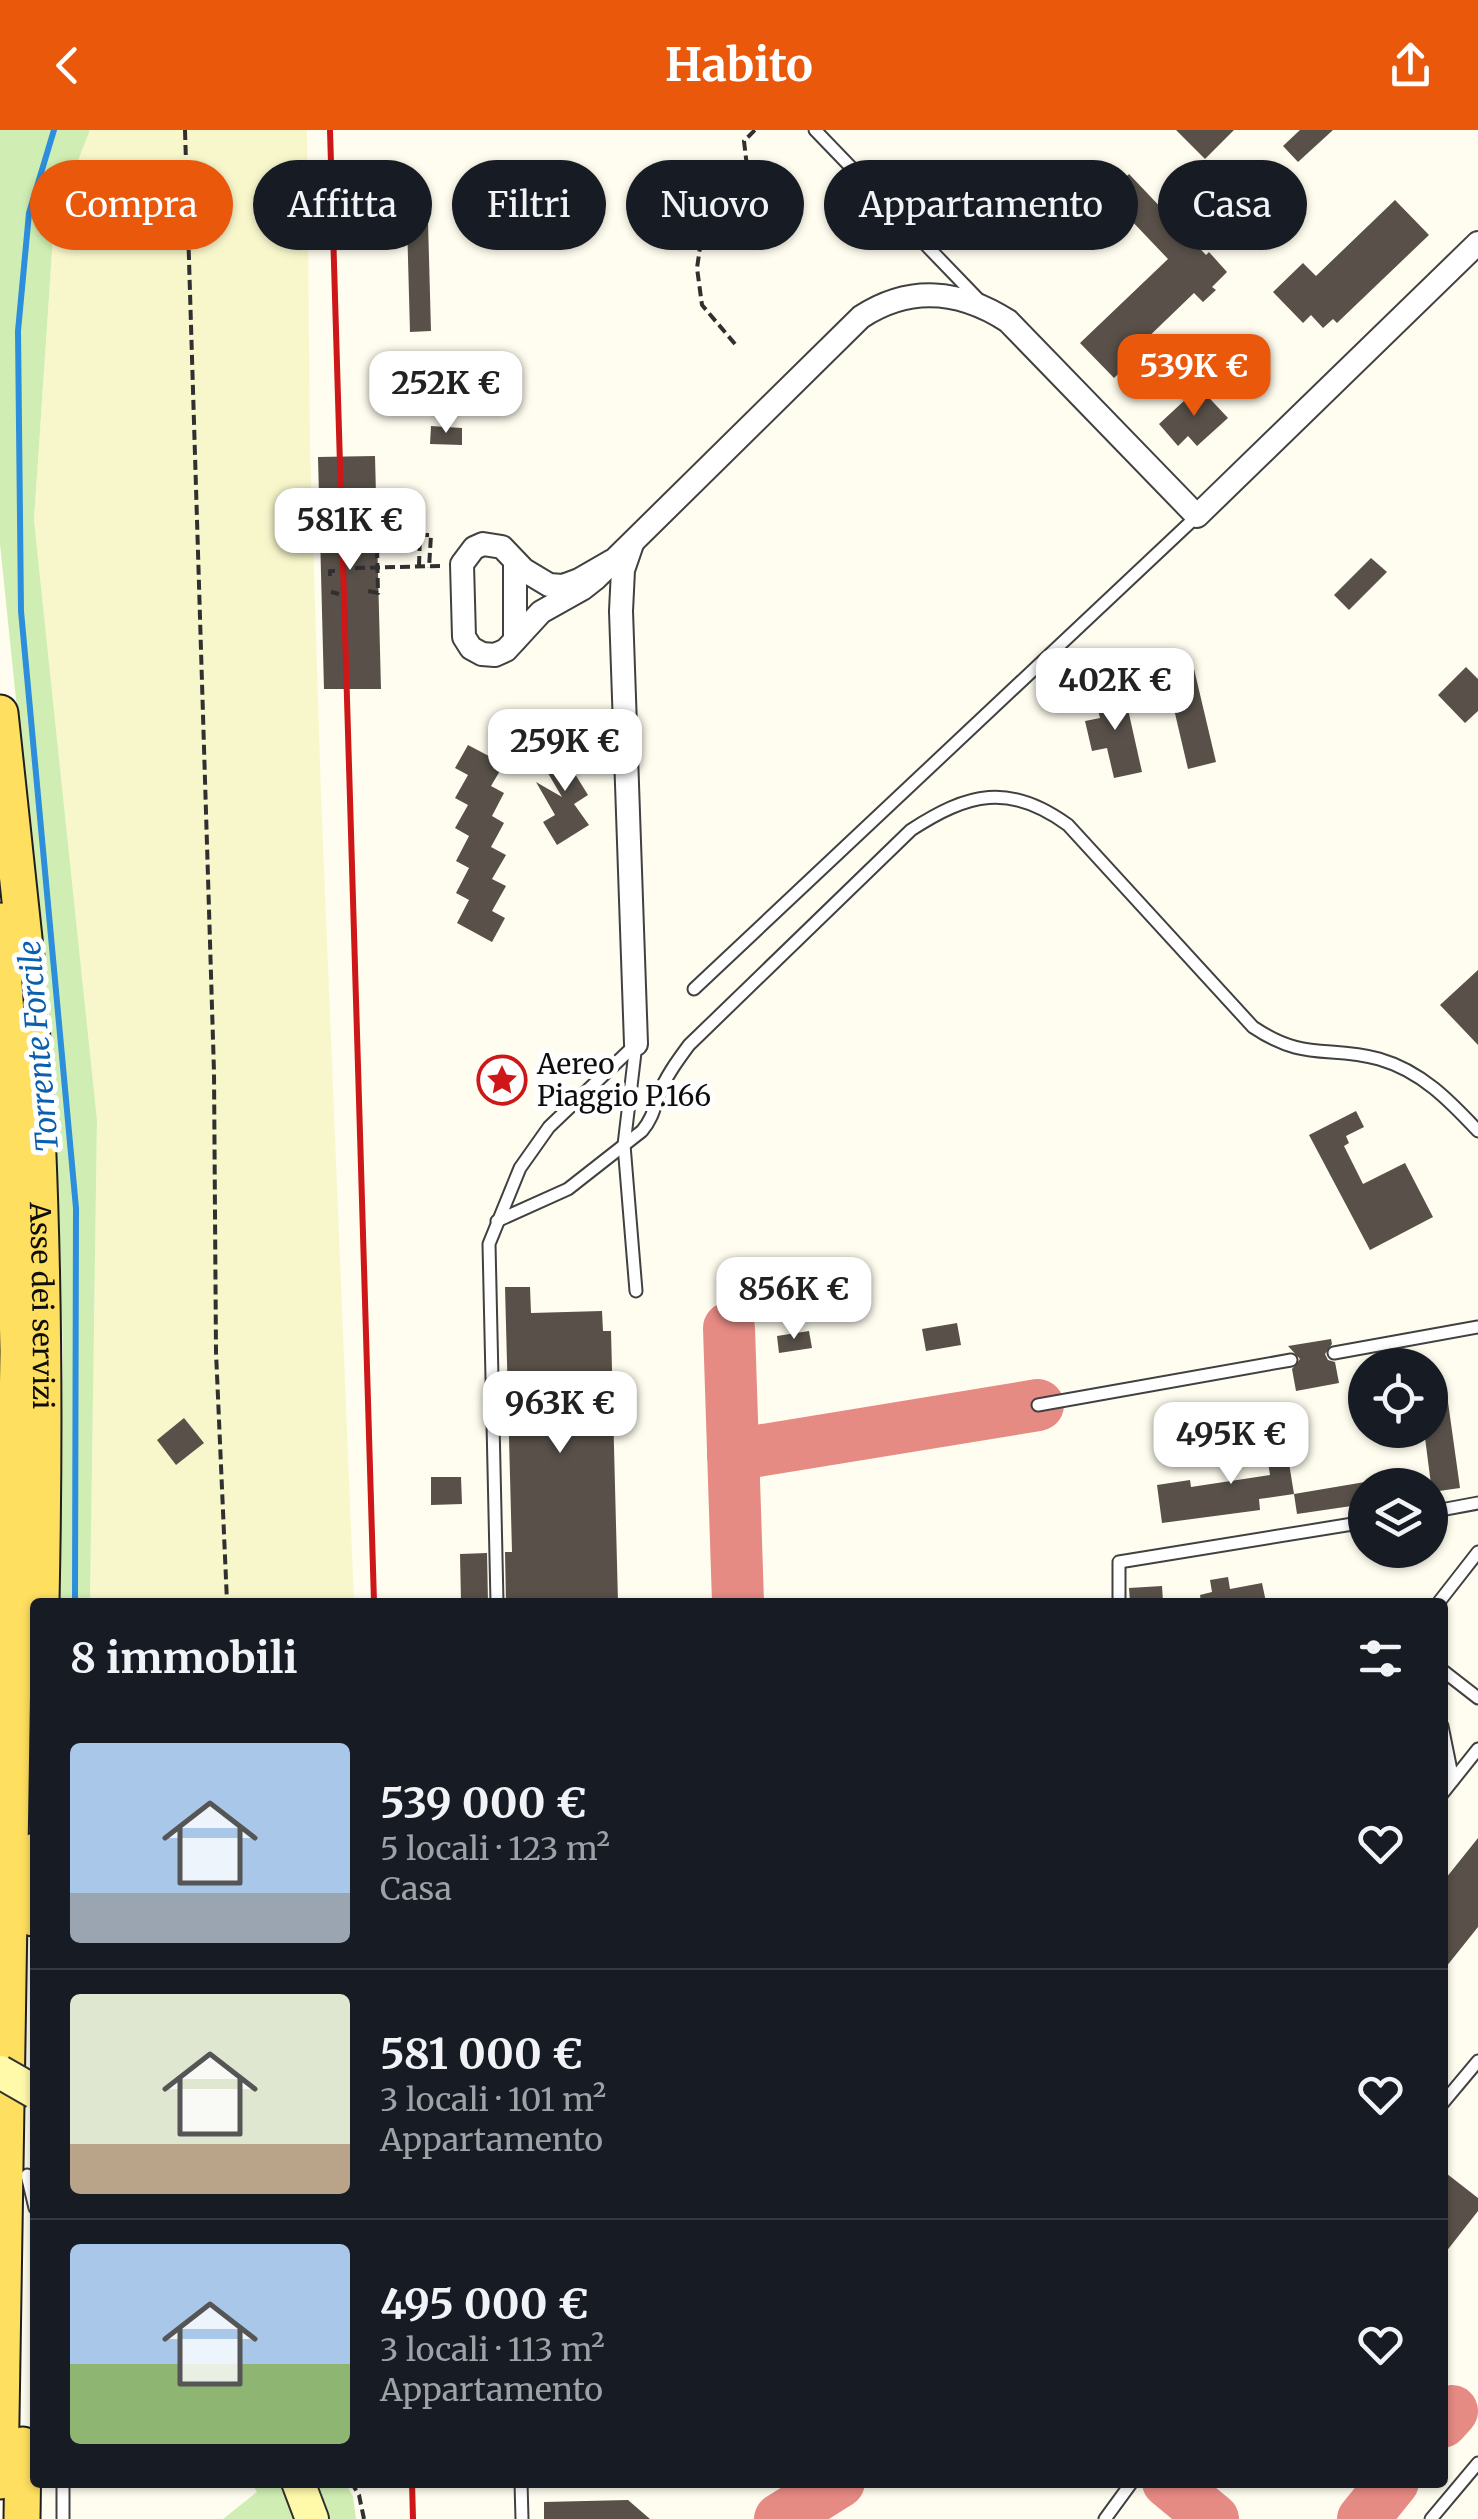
<!DOCTYPE html>
<html lang="it">
<meta charset="utf-8">
<style>
body{margin:0;font-family:Merriweather,serif;background:#242831;color:#f1f3f6;height:100vh;display:flex;flex-direction:column;font-size:38px;white-space:nowrap}
*{box-sizing:border-box;margin:0}
p{font-size:32px;color:#9ea1a6}
.icon{flex:none;width:55px;height:55px;fill:none;stroke:currentColor;stroke-width:2;stroke-linecap:round;stroke-linejoin:round}
.map{position:relative;flex:1;overflow:hidden}
.panel{position:absolute;left:30px;top:1468px;width:1418px;height:890px;display:flex;flex-direction:column;background:#171b24;border-radius:10px;box-shadow:0 2px 8px #0004}
.panel>*{flex:none}
.guide{position:absolute;left:30px;top:30px;width:1420px;height:90px;display:flex;gap:20px}
.fabs{position:absolute;left:1348px;top:1218px;display:grid;gap:20px}
.fabs a{display:grid;place-items:center;width:100px;height:100px;border-radius:50%;background:#171b24;box-shadow:0 2px 8px #0004;font-size:50px}
.price{position:absolute;translate:-50% -85px;padding:0 22px;border-radius:20px;background:#fff;color:#222;font-size:32px;line-height:65px;filter:drop-shadow(0 2px 5px #0008)}
.price::after{content:'';position:absolute;left:50%;top:60px;width:30px;height:22px;margin-left:-15px;background:inherit;clip-path:polygon(0 0,100% 0,50% 100%)}
.price.current{background:#ea580c;color:#fff}
ul{padding:0;list-style:none}
li{display:flex;align-items:center;gap:30px;height:250px;padding:0 40px}
li+li{border-top:2px solid #363941}
li span{display:grid;place-items:center;flex:none;width:280px;height:200px;border-radius:10px;color:#555}
li>.icon{margin-inline-start:auto}
span .icon{width:120px;height:120px;fill:#fffc;stroke-width:1}
li b{font-size:42px}
h2{display:flex;justify-content:space-between;align-items:center;height:120px;padding:0 40px;font-size:42px}
.pill{padding:0 35px;border-radius:45px;background:#171b24;box-shadow:0 2px 8px #0004;font-size:35px;line-height:90px}
.pill.current{background:#ea580c;color:#fff}
header{display:flex;justify-content:space-between;align-items:center;height:130px;padding:0 40px;background:#ea580c;color:#fff;font-size:45px;font-weight:700}
.map>svg:first-child{display:block}
.farmland{fill:#f8f7cc}
.green{fill:#d0eeb4}
.lines{fill:none;stroke-linecap:round;stroke-linejoin:round}
.stream{stroke:#2d8edb;stroke-width:6}
.taxiway{stroke:#e68a84;stroke-width:52}
.building{fill:#585049}
.lane-casing{stroke:#414141;stroke-width:15}
.street-casing{stroke:#414141;stroke-width:26}
.secondary-casing{stroke:#303030;stroke-width:36}
.primary-casing{stroke:#1f1f1f;stroke-width:39}
.path{stroke:#303030;stroke-width:4;stroke-dasharray:10 5;stroke-linecap:butt}
.lane{stroke:#fff;stroke-width:11}
.street{stroke:#fff;stroke-width:22}
.secondary{stroke:#fff9aa;stroke-width:32}
.primary{stroke:#ffdf5f;stroke-width:35}
.rail{stroke:#cd1718;stroke-width:6}
.secondary-bridge-casing{stroke:#303030;stroke-width:36;stroke-linecap:butt}
.secondary-bridge{stroke:#fff9aa;stroke-width:32}
.labels{text-anchor:middle;stroke-width:10;stroke-linejoin:round;paint-order:stroke}
.poi-label{font-size:28px;fill:#0e0e0e;stroke:#fff;text-anchor:start}
.street-label{font-size:28px;fill:#0e0e0e;stroke:#fff}
.water-label{font-size:30px;font-style:italic;fill:#0a5fae;stroke:#fff}
</style>
<header><svg class="icon" aria-label="back" viewBox="0 0 24 24"><path d="M15 5l-7 7 7 7"/></svg>Habito<svg class="icon" aria-label="share" viewBox="0 0 24 24"><path d="M12 15V3M7 8l5-5 5 5M5 13v7h14v-7"/></svg></header>
<div class="map">
<svg width="1478" height="2389" viewBox="0 0 1478 2389">
<rect width="100%" height="100%" fill="#fffdef"/>
<!-- farmland -->
<polygon class="farmland" points="90,0 307,0 310,314 321,664 354,1472 90,1472 97,990 34,390 54,92"/>
<!-- green -->
<g class="green">
<polygon points="0,0 90,0 54,92 34,390 97,990 90,1472 58,1472 63,1222 59,1078 51,910 0,414"/>
<polygon points="251,2352 287,2353 301,2389 223,2389 257,2362"/>
<polygon points="313,2353 345,2353 353,2366 356,2389 326,2389"/>
</g>
<g class="lines">
<!-- stream -->
<polyline class="stream" points="54,0 29,83 18,201 21,481 76,1078 75,1472"/>
<!-- taxiway -->
<g class="taxiway">
<polyline points="729,1198 738,1472"/>
<polyline points="733,1325 1038,1275"/>
<polyline points="1442,2292 1452,2281"/>
<polyline points="1168,2352 1213,2389"/>
<polyline points="780,2389 839,2352"/>
<polyline points="1363,2389 1393,2352"/>
</g>
</g>
<!-- building -->
<g class="building">
<polygon points="1176,0 1234,0 1205,29"/>
<polygon points="1300,0 1333,0 1298,32 1283,16"/>
<polygon points="984,39 998,54 949,101 934,85"/>
<polygon points="1129,44 1206,125 1209,122 1227,142 1212,157 1216,160 1203,172 1194,163 1139,216 1144,220 1114,248 1080,213 1168,129 1107,65"/>
<polygon points="1395,70 1429,105 1337,193 1333,189 1323,198 1311,185 1303,193 1273,162 1303,133 1316,146"/>
<polygon points="407,92 428,92 431,201 410,202"/>
<polygon points="1199,257 1228,288 1197,316 1188,306 1178,316 1159,294"/>
<polygon points="431,296 462,298 462,315 430,314"/>
<polygon points="375,326 381,559 324,559 318,327"/>
<polygon points="1371,428 1387,442 1349,480 1334,465"/>
<polygon points="1466,537 1478,549 1478,581 1465,593 1438,565"/>
<polygon points="1194,539 1216,632 1188,639 1166,545"/>
<polygon points="1123,557 1142,642 1114,648 1107,618 1092,621 1085,591 1100,588 1094,564"/>
<polygon points="575,614 588,636 575,644 588,665 574,674 589,695 557,715 543,692 555,685 536,652 562,667 542,633"/>
<polygon points="468,615 504,634 491,656 504,663 492,686 504,693 491,717 506,725 492,749 506,756 492,781 505,788 492,812 457,793 469,770 456,763 469,738 456,731 469,706 455,698 468,675 455,668 468,645 455,638"/>
<polygon points="1478,840 1478,915 1440,875"/>
<polygon points="1356,981 1364,997 1346,1006 1349,1013 1344,1016 1363,1054 1405,1033 1433,1087 1370,1120 1309,1005"/>
<polygon points="505,1157 530,1157 531,1183 602,1181 603,1201 611,1201 618,1472 506,1472 505,1422 512,1422"/>
<polygon points="957,1193 961,1215 926,1221 922,1199"/>
<polygon points="809,1201 812,1218 779,1223 777,1206"/>
<polygon points="1331,1209 1332,1214 1325,1224 1328,1230 1335,1232 1339,1253 1296,1261 1292,1239 1300,1229 1288,1216"/>
<polygon points="1447,1265 1460,1358 1432,1362 1424,1300 1430,1300 1430,1268"/>
<polygon points="184,1288 204,1313 176,1335 157,1310"/>
<polygon points="1282,1290 1294,1364 1259,1369 1260,1380 1162,1393 1157,1355 1190,1350 1191,1357 1270,1345 1262,1293"/>
<polygon points="431,1347 461,1347 462,1374 431,1375"/>
<polygon points="1365,1352 1365,1374 1297,1384 1294,1364"/>
<polygon points="487,1423 488,1472 461,1472 460,1424"/>
<polygon points="1228,1447 1230,1459 1262,1453 1266,1472 1201,1472 1200,1465 1212,1462 1210,1450"/>
<polygon points="1162,1456 1163,1472 1130,1472 1129,1458"/>
<polygon points="1478,1708 1478,1797 1442,1842 1442,1753"/>
<polygon points="1442,2040 1478,2068 1478,2081 1442,2127"/>
<polygon points="628,2370 650,2389 544,2389 544,2372"/>
</g>
<g class="lines">
<!-- lane casing -->
<g class="lane-casing">
<g id="lane">
<polyline points="815,0 979,170"/>
<polyline points="694,859 1197,386"/>
<polyline points="636,914 624,1015 636,1161"/>
<path d="M497 1091 568 1059 642 1001C652 989 654 979 659 964 666 946 678 930 689 915L911 700C968 663 1009 652 1068 695L1253 897C1305 932 1328 915 1379 929 1421 941 1449 970 1478 1001"/>
<polyline points="1334,1223 1478,1197"/>
<polyline points="1038,1275 1291,1230"/>
<polyline points="1430,1382 1478,1373"/>
<polyline points="497,1472 489,1114 520,1038 549,997 636,914"/>
<polyline points="1119,1472 1119,1432 1365,1392"/>
<polyline points="1439,1472 1478,1422"/>
<polyline points="1442,1540 1478,1568"/>
<polyline points="1442,1596 1453,1650"/>
<polyline points="1442,1664 1478,1619"/>
<polyline points="1442,1974 1478,1931"/>
<polyline points="27,2045 35,2078"/>
<polyline points="521,2352 522,2389"/>
<polyline points="63,2389 63,2352"/>
<polyline points="1105,2389 1132,2352"/>
<polyline points="1431,2389 1478,2333"/>
</g>
</g>
<!-- street casing -->
<g class="street-casing">
<g id="street">
<polyline points="632,414 623,440 621,481 636,914"/>
<path d="M612 431 579 450 563 456 549 455 524 440 502 417 483 414 474 418 462 434 464 507 471 518 482 524 495 525 506 520 541 482 582 459 596 448 861 187C910 155 960 160 1008 191L1197 386 1478 113"/>
<polyline points="515,510 515,432"/>
</g>
</g>
<!-- secondary casing -->
<g class="secondary-casing">
<polyline id="secondary" points="298,2352 312,2389"/>
</g>
<!-- primary casing -->
<g class="primary-casing">
<g id="primary">
<polyline points="0,583 26,827"/>
<polyline points="0,791 13,994 18,1221 0,2351"/>
<path id="s1" d="M31 894C44 1087 45 1279 41 1472"/>
<polyline points="33,1788 35,1721"/>
<polyline points="22,2389 23,2315"/>
</g>
</g>
<!-- path -->
<g class="path">
<polyline points="185,0 214,942 216,1222 227,1472"/>
<polyline points="735,214 702,175 697,138 702,104 749,54 744,11 755,0"/>
<polyline points="330,419 329,416 337,416"/>
<polyline points="367,419 367,416 377,416 378,463 368,461"/>
<polyline points="419,436 420,405 431,405 429,438"/>
<polyline points="355,438 440,436"/>
<polyline points="330,446 330,441 338,441"/>
<polyline points="331,462 339,464"/>
<polyline points="351,2352 359,2365 364,2389"/>
</g>
<!-- lane -->
<use href="#lane" class="lane"/>
<!-- street -->
<use href="#street" class="street"/>
<!-- secondary -->
<use href="#secondary" class="secondary"/>
<!-- primary -->
<use href="#primary" class="primary"/>
<!-- rail -->
<g class="rail">
<polyline points="330,0 374,1472"/>
<polyline points="412,2352 413,2389"/>
</g>
<!-- secondary-bridge casing -->
<g class="secondary-bridge-casing">
<polyline id="secondary-bridge" points="0,1942 35,1962"/>
</g>
<!-- secondary-bridge -->
<use href="#secondary-bridge" class="secondary-bridge"/>
</g>
<!-- icons -->
<defs>
<g id="sight-ring" transform="scale(2.5)"><circle r="9.5" fill="#fff" stroke="#cd1718" stroke-width="1.5"/><path d="M0-6L1.8-2.2L6-1.7L2.9 1.2L3.7 5.4L0 3.3L-3.7 5.4L-2.9 1.2L-6-1.7L-1.8-2.2Z" fill="#cd1718"/></g>
</defs>
<g fill-rule="evenodd">
<use href="#sight-ring" x="502" y="950"/>
</g>
<g class="labels">
<!-- poi labels -->
<g class="poi-label">
<text x="537" y="944">Aereo<tspan x="537" dy="32">Piaggio P.166</tspan></text>
</g>
<!-- street labels -->
<g class="street-label">
<text dy="10" stroke="none"><textPath href="#s1" startOffset="282">Asse dei servizi</textPath></text>
</g>
<!-- water labels -->
<g class="water-label">
<text transform="translate(39 916) rotate(-95)" y="10">Torrente Forcile</text>
</g>
</g>
</svg>
<div class="fabs">
<a><svg class="icon" aria-label="locate" viewBox="0 0 24 24"><circle cx="12" cy="12" r="6"/><path d="M12 2v4M12 18v4M2 12h4M18 12h4"/></svg></a>
<a><svg class="icon" aria-label="layers" viewBox="0 0 24 24"><path d="M12 4l9 5-9 5-9-5zM3 14l9 5 9-5"/></svg></a>
</div>
<b class="price current" style="left:1194px;top:289px">539K €</b>
<b class="price" style="left:446px;top:306px">252K €</b>
<b class="price" style="left:350px;top:443px">581K €</b>
<b class="price" style="left:1115px;top:603px">402K €</b>
<b class="price" style="left:565px;top:664px">259K €</b>
<b class="price" style="left:794px;top:1212px">856K €</b>
<b class="price" style="left:560px;top:1326px">963K €</b>
<b class="price" style="left:1231px;top:1357px">495K €</b>
<div class="guide">
<a class="pill current">Compra</a>
<a class="pill">Affitta</a>
<a class="pill">Filtri</a>
<a class="pill">Nuovo</a>
<a class="pill">Appartamento</a>
<a class="pill">Casa</a>
</div>
<section class="panel">
<h2>8 immobili<svg class="icon" aria-label="filters" viewBox="0 0 24 24"><path d="M4 7h16M4 17h16"/><circle cx="9" cy="7" r="2"/><circle cx="15" cy="17" r="2"/></svg></h2>
<ul>
<li><span style="background:linear-gradient(#a9c7e8 75%,#9aa5b1 0)"><svg class="icon" aria-label="home" viewBox="0 0 24 24"><path d="M3 11l9-7 9 7M6 9v11h12V9"/></svg></span><div><b>539 000 €</b><p>5 locali · 123 m²</p><p>Casa</p></div><svg class="icon" aria-label="heart" viewBox="0 0 24 24"><path d="M12 20l-8-8c-3-5 5-10 8-4 3-6 11-1 8 4z"/></svg></li>
<li><span style="background:linear-gradient(#dfe7d0 75%,#b9a48a 0)"><svg class="icon" aria-label="home" viewBox="0 0 24 24"><path d="M3 11l9-7 9 7M6 9v11h12V9"/></svg></span><div><b>581 000 €</b><p>3 locali · 101 m²</p><p>Appartamento</p></div><svg class="icon" aria-label="heart" viewBox="0 0 24 24"><path d="M12 20l-8-8c-3-5 5-10 8-4 3-6 11-1 8 4z"/></svg></li>
<li><span style="background:linear-gradient(#a9c7e8 60%,#8fb573 0)"><svg class="icon" aria-label="home" viewBox="0 0 24 24"><path d="M3 11l9-7 9 7M6 9v11h12V9"/></svg></span><div><b>495 000 €</b><p>3 locali · 113 m²</p><p>Appartamento</p></div><svg class="icon" aria-label="heart" viewBox="0 0 24 24"><path d="M12 20l-8-8c-3-5 5-10 8-4 3-6 11-1 8 4z"/></svg></li>
</ul>
</section>
</div>
